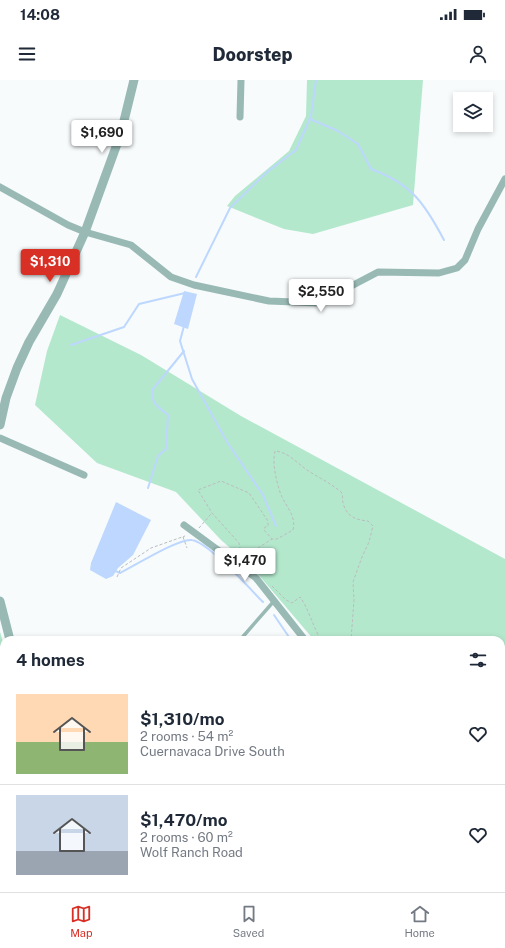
<!DOCTYPE html>
<meta charset="utf-8">
<style>
body{margin:0;font-family:"Public Sans",sans-serif;background:#f6f6f7;color:#1f2937;height:100vh;display:flex;flex-direction:column;font-size:15px;white-space:nowrap}
*{box-sizing:border-box;margin:0}
p{font-size:13px;color:#747a83}
.icon{flex:none;width:22px;height:22px;fill:none;stroke:currentColor;stroke-width:2;stroke-linecap:round;stroke-linejoin:round}
.map{position:relative;flex:1;overflow:hidden}
.details{position:absolute;left:0px;top:556px;width:505px;height:256px;display:flex;flex-direction:column;background:#fff;border-radius:12px 12px 0 0;box-shadow:0 2px 6px #0003}
.details>*{flex:none}
.buttons{position:absolute;left:453px;top:12px;display:grid;gap:8px}
.buttons a{display:grid;place-items:center;width:40px;height:40px;border-radius:0px;background:#fff;box-shadow:0 2px 6px #0003;font-size:20px}
.price{position:absolute;translate:-50% -34px;padding:0 9px;border-radius:4px;background:#fff;color:#222;font-size:13px;line-height:26px;filter:drop-shadow(0 1px 2px #0008)}
.price::after{content:'';position:absolute;left:50%;top:24px;width:12px;height:9px;margin-left:-6px;background:inherit;clip-path:polygon(0 0,100% 0,50% 100%)}
.price.current{background:#d93025;color:#fff}
ul{padding:0;list-style:none}
li{display:flex;align-items:center;gap:12px;height:100px;padding:0 16px}
li+li{border-top:1px solid #e0e1e3}
li span{display:grid;place-items:center;flex:none;width:112px;height:80px;border-radius:0px;color:#555}
li>.icon{margin-inline-start:auto}
span .icon{width:48px;height:48px;fill:#fffc;stroke-width:1}
li b{font-size:17px}
h2{display:flex;justify-content:space-between;align-items:center;height:48px;padding:0 16px;font-size:17px}
.status{display:flex;justify-content:space-between;align-items:center;height:28px;padding:0 20px;background:#fff;direction:ltr}
.status svg{height:11px;fill:currentColor}
header{display:flex;justify-content:space-between;align-items:center;height:52px;padding:0 16px;background:#fff;font-size:18px;font-weight:800}
.dock{display:flex;justify-content:space-around;align-items:center;height:56px;border-top:1px solid #e0e1e3;background:#fff;font-size:11px;color:#747a83}
.dock a{display:grid;justify-items:center;gap:2px}
.dock .current{color:#d93025}
.map>svg:first-child{display:block}
.green{fill:#b4e8cd}
.water{fill:#bdd7fe}
.lines{fill:none;stroke-linecap:round;stroke-linejoin:round}
.stream{stroke:#bdd7fe;stroke-width:2}
.path{stroke:#babdbe;stroke-width:1;stroke-dasharray:3 2;stroke-linecap:butt}
.service{stroke:#99b9b4;stroke-width:3.5}
.minor{stroke:#99b9b4;stroke-width:7}
.tertiary{stroke:#99b9b4;stroke-width:9}
</style>
<div class="status"><b>14:08</b><svg viewBox="0 0 49 12"><path d="M0 12V9h3v3zM5 12V6h3v6zM10 12V3h3v9zM15 12V0h3v12zM26 1h20v11H26zM47 4h2v5h-2z"/></svg></div>
<header><svg class="icon" aria-label="menu" viewBox="0 0 24 24"><path d="M4 6h16M4 12h16M4 18h16"/></svg>Doorstep<svg class="icon" aria-label="person" viewBox="0 0 24 24"><circle cx="12" cy="8" r="4"/><path d="M4 21q1-7 8-7t8 7"/></svg></header>
<div class="map">
<svg width="505" height="812" viewBox="0 0 505 812">
<rect width="100%" height="100%" fill="#f7fbfc"/>
<!-- green -->
<g class="green">
<polygon points="307,0 423,0 413,125 313,154 284,149 227,126 235,116 289,71 306,36"/>
<polygon points="60,235 141,275 241,336 505,479 505,812 452,812 451,808 502,808 501,560 314,560 251,486 221,460 176,412 97,383 35,325 47,271"/>
<polygon points="0,552 4,565 4,808 31,808 31,812 0,812"/>
</g>
<!-- water -->
<g class="water">
<polygon points="184,211 197,214 188,249 174,244"/>
<polygon points="116,422 151,440 133,475 118,488 113,496 106,499 90,490 91,483"/>
</g>
<g class="lines">
<!-- stream -->
<g class="stream">
<path d="M310 39 338 51 358 64 371 89C411 103 425 124 444 160"/>
<polyline points="196,197 230,128 267,92 296,70 311,36 316,0"/>
<polyline points="184,246 180,261 192,299 227,362 263,415 276,446"/>
<polyline points="71,265 124,247 139,224 185,213"/>
<path d="M148 408 158 376 166 369 168 335C158 327 150 323 153 309L184 271"/>
<path d="M113 490 120 493C134 486 179 458 192 460 208 462 250 509 263 522"/>
<polyline points="274,535 291,560"/>
</g>
<!-- path -->
<g class="path">
<polyline points="199,448 211,434"/>
<polyline points="183,457 187,468"/>
<polyline points="241,479 272,459"/>
<path d="M260 491 253 482 241 474 239 463 212 433 198 410 221 401 249 413 268 441V446L265 447 264 450 272 459H277L293 450C297 435 284 425 280 412 276 399 272 384 275 371 288 372 297 383 307 390 319 398 331 403 342 413 343 418 342 422 344 426 348 438 358 440 368 441L373 446 369 462 362 477 353 502 354 520 351 560"/>
<polyline points="117,497 121,488 151,468 185,456"/>
<path d="M272 506 286 520 292 523 300 517C308 527 313 547 321 560"/>
<polyline points="498,808 500,812"/>
</g>
<!-- service -->
<g class="service">
<polyline points="240,560 274,521"/>
<polyline points="313,808 314,812"/>
</g>
<!-- minor -->
<g class="minor">
<polyline points="240,37 241,0"/>
<polyline points="0,107 68,145 85,152 131,165 171,197 194,205 269,221 319,223 378,192 439,193 457,188 465,180 478,149 505,99"/>
<polyline points="0,358 84,395"/>
<polyline points="184,445 256,498 305,560"/>
</g>
<!-- tertiary -->
<g class="tertiary">
<polyline points="0,345 6,318 17,288 29,262 57,214 85,152 121,53 134,0"/>
<polyline points="0,521 10,560"/>
<polyline points="38,812 39,808"/>
</g>
</g>
</svg>
<div class="buttons">
<a><svg class="icon" aria-label="layers" viewBox="0 0 24 24"><path d="M12 4l9 5-9 5-9-5zM3 14l9 5 9-5"/></svg></a>
</div>
<b class="price" style="left:102px;top:74px">$1,690</b>
<b class="price current" style="left:50px;top:203px">$1,310</b>
<b class="price" style="left:321px;top:233px">$2,550</b>
<b class="price" style="left:245px;top:502px">$1,470</b>
<section class="details">
<h2>4 homes<svg class="icon" aria-label="filters" viewBox="0 0 24 24"><path d="M4 7h16M4 17h16"/><circle cx="9" cy="7" r="2"/><circle cx="15" cy="17" r="2"/></svg></h2>
<ul>
<li><span style="background:linear-gradient(#ffd9b3 60%,#8fb573 0)"><svg class="icon" aria-label="home" viewBox="0 0 24 24"><path d="M3 11l9-7 9 7M6 9v11h12V9"/></svg></span><div><b>$1,310/mo</b><p>2 rooms · 54 m²</p><p>Cuernavaca Drive South</p></div><svg class="icon" aria-label="heart" viewBox="0 0 24 24"><path d="M12 20l-8-8c-3-5 5-10 8-4 3-6 11-1 8 4z"/></svg></li>
<li><span style="background:linear-gradient(#c9d6e8 70%,#9aa5b1 0)"><svg class="icon" aria-label="home" viewBox="0 0 24 24"><path d="M3 11l9-7 9 7M6 9v11h12V9"/></svg></span><div><b>$1,470/mo</b><p>2 rooms · 60 m²</p><p>Wolf Ranch Road</p></div><svg class="icon" aria-label="heart" viewBox="0 0 24 24"><path d="M12 20l-8-8c-3-5 5-10 8-4 3-6 11-1 8 4z"/></svg></li>
</ul>
</section>
</div>
<nav class="dock">
<a class="current"><svg class="icon" aria-label="map" viewBox="0 0 24 24"><path d="M3 6l6-2 6 2 6-2v14l-6 2-6-2-6 2zM9 4v14M15 6v14"/></svg>Map</a>
<a><svg class="icon" aria-label="saved" viewBox="0 0 24 24"><path d="M7 4h10v16l-5-4-5 4z"/></svg>Saved</a>
<a><svg class="icon" aria-label="home" viewBox="0 0 24 24"><path d="M3 11l9-7 9 7M6 9v11h12V9"/></svg>Home</a>
</nav>
